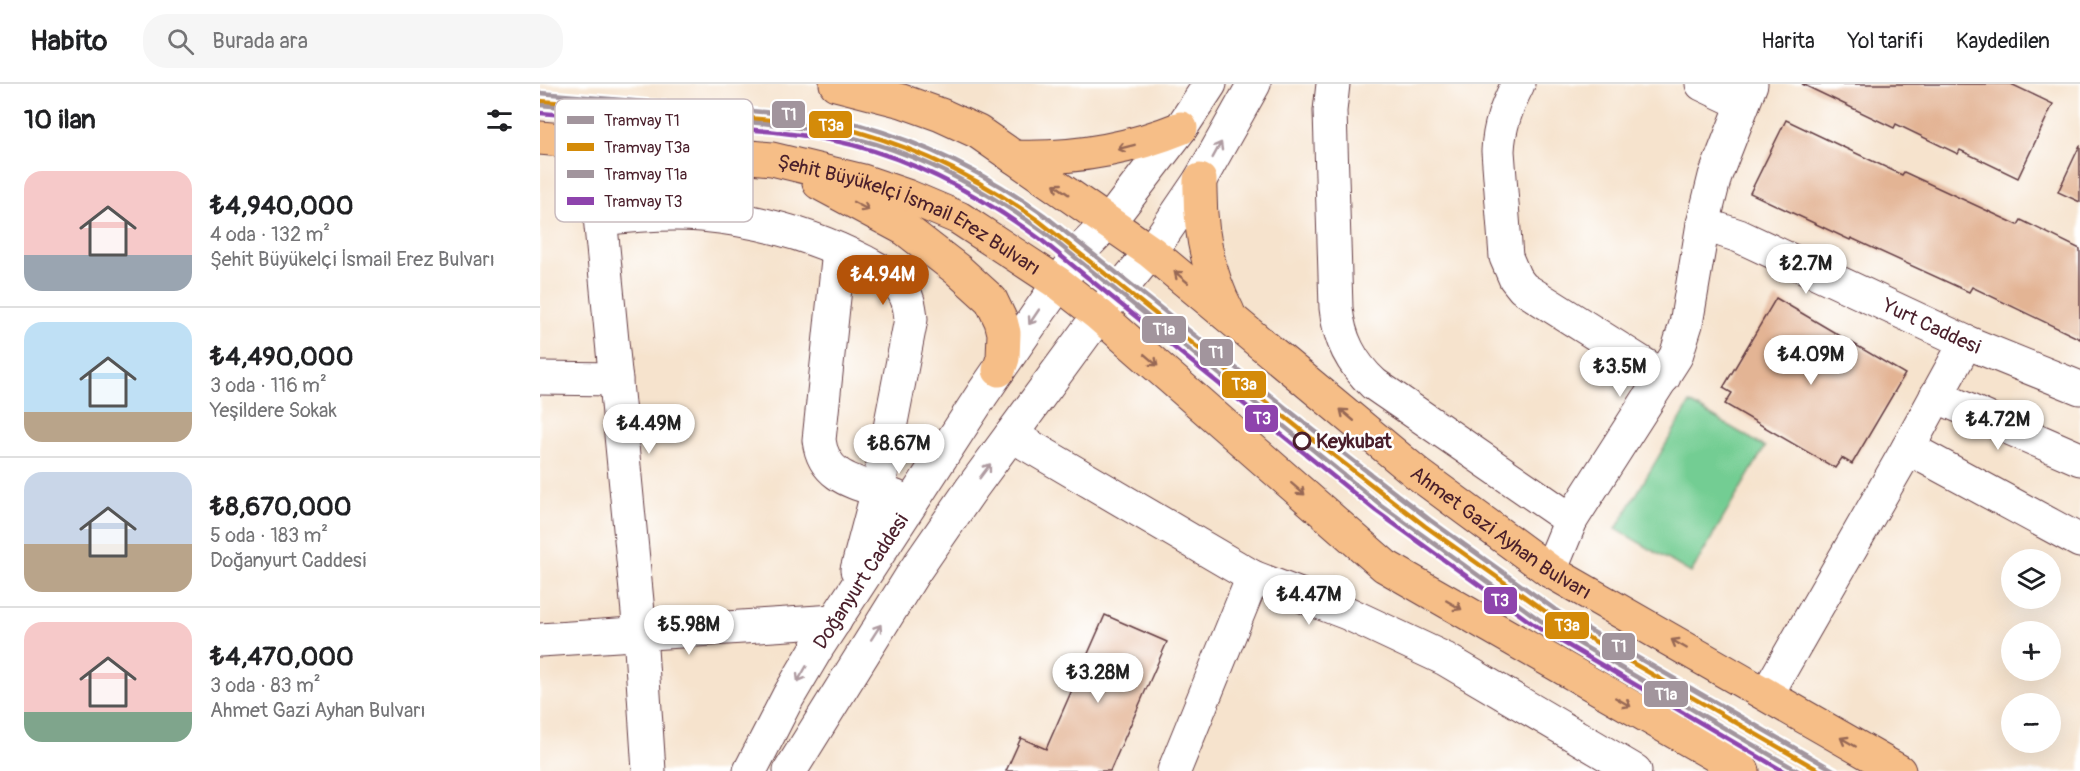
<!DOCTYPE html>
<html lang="tr">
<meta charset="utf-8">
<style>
body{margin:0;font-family:Pangolin,sans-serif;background:#f6f6f6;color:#202124;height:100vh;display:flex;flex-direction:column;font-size:22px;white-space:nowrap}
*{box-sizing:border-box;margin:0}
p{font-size:20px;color:#757577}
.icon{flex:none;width:33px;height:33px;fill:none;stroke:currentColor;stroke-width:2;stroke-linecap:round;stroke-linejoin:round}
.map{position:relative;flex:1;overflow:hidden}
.details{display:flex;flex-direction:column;background:#fff;width:540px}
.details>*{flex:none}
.buttons{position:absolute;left:1461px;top:465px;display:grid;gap:12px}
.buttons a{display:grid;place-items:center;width:60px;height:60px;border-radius:50%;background:#fff;box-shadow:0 6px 24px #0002;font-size:30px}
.price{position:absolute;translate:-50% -51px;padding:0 14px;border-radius:21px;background:#fff;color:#222;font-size:20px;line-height:39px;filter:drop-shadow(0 2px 3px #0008)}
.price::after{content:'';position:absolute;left:50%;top:36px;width:18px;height:14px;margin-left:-9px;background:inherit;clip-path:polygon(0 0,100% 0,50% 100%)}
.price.on{background:#b45309;color:#fff}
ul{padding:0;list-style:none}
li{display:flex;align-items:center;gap:18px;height:150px;padding:0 24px}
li+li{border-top:2px solid #e0e0e0}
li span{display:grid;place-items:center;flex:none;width:168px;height:120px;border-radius:18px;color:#555}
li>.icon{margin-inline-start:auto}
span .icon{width:72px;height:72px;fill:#fffc;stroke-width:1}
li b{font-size:26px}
h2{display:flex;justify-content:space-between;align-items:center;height:72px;padding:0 24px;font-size:26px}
header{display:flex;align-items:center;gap:36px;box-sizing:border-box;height:84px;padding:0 30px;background:#fff;border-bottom:2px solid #e0e0e0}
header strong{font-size:28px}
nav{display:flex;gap:33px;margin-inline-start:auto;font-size:21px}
.search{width:420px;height:54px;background:#f6f6f6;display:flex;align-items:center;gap:15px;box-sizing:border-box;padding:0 21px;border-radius:24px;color:#757577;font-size:22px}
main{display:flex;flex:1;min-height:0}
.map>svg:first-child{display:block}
.green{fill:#73cd93;stroke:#5e765f;stroke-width:1.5}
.building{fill:#e3b494}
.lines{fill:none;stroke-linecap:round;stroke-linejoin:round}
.minor-casing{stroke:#643c43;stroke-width:35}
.major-casing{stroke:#643c43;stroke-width:35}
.minor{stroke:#fff;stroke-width:33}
.major{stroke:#f6be87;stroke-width:33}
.tram-1-casing{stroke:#fff;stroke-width:9}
.tram-2-casing{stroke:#fff;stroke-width:9}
.tram-3-casing{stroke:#fff;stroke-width:9}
.tram-4-casing{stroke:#fff;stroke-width:9}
.tram-1{stroke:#a2959d;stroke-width:4.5}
.tram-2{stroke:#d48b09;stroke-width:4.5}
.tram-3{stroke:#a2959d;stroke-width:4.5}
.tram-4{stroke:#8e44ad;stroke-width:4.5}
.oneway{stroke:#976754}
.oneway2{stroke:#ae9aa0}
.stop-dot{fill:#fff;stroke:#4a1f2b;stroke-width:3}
.labels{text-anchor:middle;stroke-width:5;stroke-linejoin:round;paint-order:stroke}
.street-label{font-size:20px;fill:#4a1f2b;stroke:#fff}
.stop-label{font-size:20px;font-weight:bold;fill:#4a1f2b;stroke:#fff;text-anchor:start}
.key{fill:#fff;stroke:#c9bcbf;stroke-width:1.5}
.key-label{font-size:16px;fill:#4a1f2b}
.line-badge{stroke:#fff;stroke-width:2}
.badge-label{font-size:16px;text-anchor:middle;font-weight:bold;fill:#fff}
</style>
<header>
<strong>Habito</strong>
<div class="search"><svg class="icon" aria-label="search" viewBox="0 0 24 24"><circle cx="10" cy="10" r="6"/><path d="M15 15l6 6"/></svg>Burada ara</div>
<nav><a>Harita</a><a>Yol tarifi</a><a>Kaydedilen</a></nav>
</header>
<main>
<section class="details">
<h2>10 ilan<svg class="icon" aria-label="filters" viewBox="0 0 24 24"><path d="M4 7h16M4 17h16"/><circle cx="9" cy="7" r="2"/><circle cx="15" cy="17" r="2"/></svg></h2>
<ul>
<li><span style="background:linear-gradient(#f6c9c9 70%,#9aa5b1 0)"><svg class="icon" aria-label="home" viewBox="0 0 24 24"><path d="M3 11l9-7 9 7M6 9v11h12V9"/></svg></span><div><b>₺4,940,000</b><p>4 oda · 132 m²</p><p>Şehit Büyükelçi İsmail Erez Bulvarı</p></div></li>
<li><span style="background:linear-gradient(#bfe0f5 75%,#b9a48a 0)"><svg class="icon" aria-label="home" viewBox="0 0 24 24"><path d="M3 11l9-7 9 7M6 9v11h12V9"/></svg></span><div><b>₺4,490,000</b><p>3 oda · 116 m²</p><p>Yeşildere Sokak</p></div></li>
<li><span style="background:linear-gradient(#c9d6e8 60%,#b9a48a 0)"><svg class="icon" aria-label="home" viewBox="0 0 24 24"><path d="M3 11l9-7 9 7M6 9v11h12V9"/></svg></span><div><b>₺8,670,000</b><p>5 oda · 183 m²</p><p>Doğanyurt Caddesi</p></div></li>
<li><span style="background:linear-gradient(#f6c9c9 75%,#7fa58c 0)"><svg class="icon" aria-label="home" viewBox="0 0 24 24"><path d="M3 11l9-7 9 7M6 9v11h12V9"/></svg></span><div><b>₺4,470,000</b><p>3 oda · 83 m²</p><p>Ahmet Gazi Ayhan Bulvarı</p></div></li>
</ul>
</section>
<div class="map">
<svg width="1540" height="687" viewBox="0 0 1540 687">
<rect width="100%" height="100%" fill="#fff"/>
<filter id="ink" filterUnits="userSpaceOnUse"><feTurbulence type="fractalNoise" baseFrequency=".0167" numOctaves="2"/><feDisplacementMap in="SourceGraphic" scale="12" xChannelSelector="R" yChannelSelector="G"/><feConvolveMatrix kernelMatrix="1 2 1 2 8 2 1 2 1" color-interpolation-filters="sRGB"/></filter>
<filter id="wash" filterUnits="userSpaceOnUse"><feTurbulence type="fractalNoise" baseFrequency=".008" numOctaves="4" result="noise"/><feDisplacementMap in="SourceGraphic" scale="24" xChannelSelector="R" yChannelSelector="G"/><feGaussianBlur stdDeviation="1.35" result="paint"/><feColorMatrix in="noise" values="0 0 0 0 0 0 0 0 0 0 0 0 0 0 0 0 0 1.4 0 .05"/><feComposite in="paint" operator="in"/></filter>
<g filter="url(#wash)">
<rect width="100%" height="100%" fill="#f6e3cd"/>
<!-- green -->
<polygon class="green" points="1150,319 1225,363 1151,489 1076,445"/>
<g id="blocks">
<!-- building -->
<g class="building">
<polygon points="1262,0 1471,0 1513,20 1478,94 1420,66 1418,70 1356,40 1354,44"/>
<polygon points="1246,36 1362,91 1364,88 1478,141 1481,136 1540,165 1540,255 1432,203 1429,208 1311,154 1310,156 1210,109"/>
<polygon points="1540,61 1540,118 1518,108"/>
<polygon points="1236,214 1365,290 1312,380 1302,374 1295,384 1185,320 1192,309 1183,304"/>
<polygon points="565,531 627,558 570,687 466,687 481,654 506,665"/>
</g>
</g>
</g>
<g filter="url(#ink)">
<use href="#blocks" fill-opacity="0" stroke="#643c43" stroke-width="1.5"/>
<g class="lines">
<!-- minor casing -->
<g class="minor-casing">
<g id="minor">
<path d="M793 0 790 27 796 224C799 255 811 279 834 300L1031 436"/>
<path d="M978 0C967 22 959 42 958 67L966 173 975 194 983 204 1124 293"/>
<polyline points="1162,0 1202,19"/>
<path id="s1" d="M1211 0 1175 92 1163 140 1199 152 1426 258 1540 304"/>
<polyline points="53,59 100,549 109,687"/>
<path d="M61 135C94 131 128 128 162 131 218 136 275 152 325 178 337 185 350 190 359 201 368 211 370 223 371 235L338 406 317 486"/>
<path d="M299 166 279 356C284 398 322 399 356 413"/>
<polyline points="0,294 76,295"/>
<polyline points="1396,312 1540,375"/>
<polyline points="471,351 713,493 807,529 905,575 1095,687"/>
<polyline points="1368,364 1540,457"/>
<polyline points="1010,487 1031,436 1136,272 1146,240 1163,140"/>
<polyline points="0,556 295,537"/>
<polyline points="1227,610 1368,364 1426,258"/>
<path id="s2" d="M210 687 248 613 277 564 443 309 544 163 569 138 641 44 670 0"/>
<polyline points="250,687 374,488 432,404 559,231 611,168 660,96 714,0"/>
<polyline points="634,687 713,493"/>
</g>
</g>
<!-- major casing -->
<g class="major-casing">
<g id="major">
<path id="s3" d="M296 0 362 17 401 31 438 48 611 168 878 390 1010 487 1359 687"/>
<path id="s4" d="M0 54 232 75 323 97 367 112 419 134 518 199 559 231 845 482 1203 687"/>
<path d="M474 73C533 75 587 66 641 44"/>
<path d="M660 96C659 143 666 186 688 228"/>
<polyline points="279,99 365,145 418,186 451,216 461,237 464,249 463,274 459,286"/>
</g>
</g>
<!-- minor -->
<use href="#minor" class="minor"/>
<!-- major -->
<use href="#major" class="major"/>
<!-- tram-1 casing -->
<g class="tram-1-casing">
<path id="tram-1" d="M0 9 293 34C370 52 440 85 504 131L771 344 890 436 1020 529 1295 687"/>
</g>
<!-- tram-2 casing -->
<g class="tram-2-casing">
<path id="tram-2" d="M0 17 292 41C368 59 436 92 499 137L766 350 885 442 1016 535 1280 687"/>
</g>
<!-- tram-3 casing -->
<g class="tram-3-casing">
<path id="tram-3" d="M0 21C52 25 103 30 155 34 215 38 278 42 336 60 397 79 453 111 505 149L841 421 1004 539 1258 687"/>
</g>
<!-- tram-4 casing -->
<g class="tram-4-casing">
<path id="tram-4" d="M0 29C50 33 100 37 150 41 205 45 260 48 313 61 382 79 444 114 500 155L836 427 1000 545 1243 687"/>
</g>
<!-- tram-1 -->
<use href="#tram-1" class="tram-1"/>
<!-- tram-2 -->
<use href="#tram-2" class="tram-2"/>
<!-- tram-3 -->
<use href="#tram-3" class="tram-3"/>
<!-- tram-4 -->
<use href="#tram-4" class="tram-4"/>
</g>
<!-- one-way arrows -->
<defs><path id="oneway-shaft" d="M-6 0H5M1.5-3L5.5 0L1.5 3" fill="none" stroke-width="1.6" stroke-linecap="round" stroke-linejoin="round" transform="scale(1.5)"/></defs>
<g class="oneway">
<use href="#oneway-shaft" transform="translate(586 63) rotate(166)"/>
<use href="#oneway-shaft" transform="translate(521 105) rotate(-145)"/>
<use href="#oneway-shaft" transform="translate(321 122) rotate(28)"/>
<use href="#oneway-shaft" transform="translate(641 193) rotate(-140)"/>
<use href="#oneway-shaft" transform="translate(611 276) rotate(41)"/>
<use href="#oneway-shaft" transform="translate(807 331) rotate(-140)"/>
<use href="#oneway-shaft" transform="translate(758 405) rotate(41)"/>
<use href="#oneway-shaft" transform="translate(914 521) rotate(30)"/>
<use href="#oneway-shaft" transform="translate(1139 560) rotate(-150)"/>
<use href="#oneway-shaft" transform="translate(1083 618) rotate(30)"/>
<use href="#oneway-shaft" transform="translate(1308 658) rotate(-150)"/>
</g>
<g class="oneway2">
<use href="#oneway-shaft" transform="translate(677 66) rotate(-61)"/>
<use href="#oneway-shaft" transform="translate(494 233) rotate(124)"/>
<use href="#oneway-shaft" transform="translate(445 387) rotate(-53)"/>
<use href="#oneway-shaft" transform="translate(336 548) rotate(-57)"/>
<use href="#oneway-shaft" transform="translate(262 590) rotate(120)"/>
</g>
</g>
<!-- markers -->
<circle class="stop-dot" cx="762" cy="357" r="8"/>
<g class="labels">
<!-- street labels -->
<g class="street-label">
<text dy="7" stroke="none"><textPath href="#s4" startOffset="382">Şehit Büyükelçi İsmail Erez Bulvarı</textPath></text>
<text dy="7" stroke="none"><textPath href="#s1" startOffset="399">Yurt Caddesi</textPath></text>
<text dy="7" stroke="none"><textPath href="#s3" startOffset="810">Ahmet Gazi Ayhan Bulvarı</textPath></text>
<text dy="7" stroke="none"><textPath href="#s2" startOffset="220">Doğanyurt Caddesi</textPath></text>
</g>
<!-- stop labels -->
<g class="stop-label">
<text x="776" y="364">Keykubat</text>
</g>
</g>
<!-- legend -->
<rect x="15" y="15" width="198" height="123" rx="9" class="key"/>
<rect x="27" y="32" width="27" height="8" fill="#a2959d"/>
<rect x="27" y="59" width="27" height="8" fill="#d48b09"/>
<rect x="27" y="86" width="27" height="8" fill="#a2959d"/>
<rect x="27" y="113" width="27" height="8" fill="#8e44ad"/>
<g class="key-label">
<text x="64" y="42">Tramvay T1</text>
<text x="64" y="69">Tramvay T3a</text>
<text x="64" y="96">Tramvay T1a</text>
<text x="64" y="123">Tramvay T3</text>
</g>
<g class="line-badge">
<rect x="231" y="16" width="35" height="29" rx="6" fill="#a2959d"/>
<rect x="268" y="26" width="45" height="29" rx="6" fill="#d48b09"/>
<rect x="601" y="231" width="46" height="29" rx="6" fill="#a2959d"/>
<rect x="659" y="254" width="35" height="29" rx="6" fill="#a2959d"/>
<rect x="681" y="286" width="46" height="29" rx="6" fill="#d48b09"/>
<rect x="704" y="320" width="35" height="29" rx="6" fill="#8e44ad"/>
<rect x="943" y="502" width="35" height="29" rx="6" fill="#8e44ad"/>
<rect x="1004" y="527" width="46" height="29" rx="6" fill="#d48b09"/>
<rect x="1061" y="548" width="35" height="29" rx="6" fill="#a2959d"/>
<rect x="1103" y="596" width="46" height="28" rx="6" fill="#a2959d"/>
</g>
<g class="badge-label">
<text x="249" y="36">T1</text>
<text x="291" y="47">T3a</text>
<text x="624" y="251">T1a</text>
<text x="676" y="274">T1</text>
<text x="704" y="306">T3a</text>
<text x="722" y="340">T3</text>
<text x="960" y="522">T3</text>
<text x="1027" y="547">T3a</text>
<text x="1079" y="568">T1</text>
<text x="1126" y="616">T1a</text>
</g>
</svg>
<div class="buttons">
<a><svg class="icon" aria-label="layers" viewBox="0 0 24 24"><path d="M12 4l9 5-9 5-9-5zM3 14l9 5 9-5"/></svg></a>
<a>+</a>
<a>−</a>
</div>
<b class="price" style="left:1266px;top:211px">₺2.7M</b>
<b class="price on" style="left:343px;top:222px">₺4.94M</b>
<b class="price" style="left:1271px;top:302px">₺4.09M</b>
<b class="price" style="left:1080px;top:314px">₺3.5M</b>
<b class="price" style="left:1458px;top:367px">₺4.72M</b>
<b class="price" style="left:109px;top:371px">₺4.49M</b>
<b class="price" style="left:359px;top:391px">₺8.67M</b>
<b class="price" style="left:769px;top:542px">₺4.47M</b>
<b class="price" style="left:149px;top:572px">₺5.98M</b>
<b class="price" style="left:558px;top:620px">₺3.28M</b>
</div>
</main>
